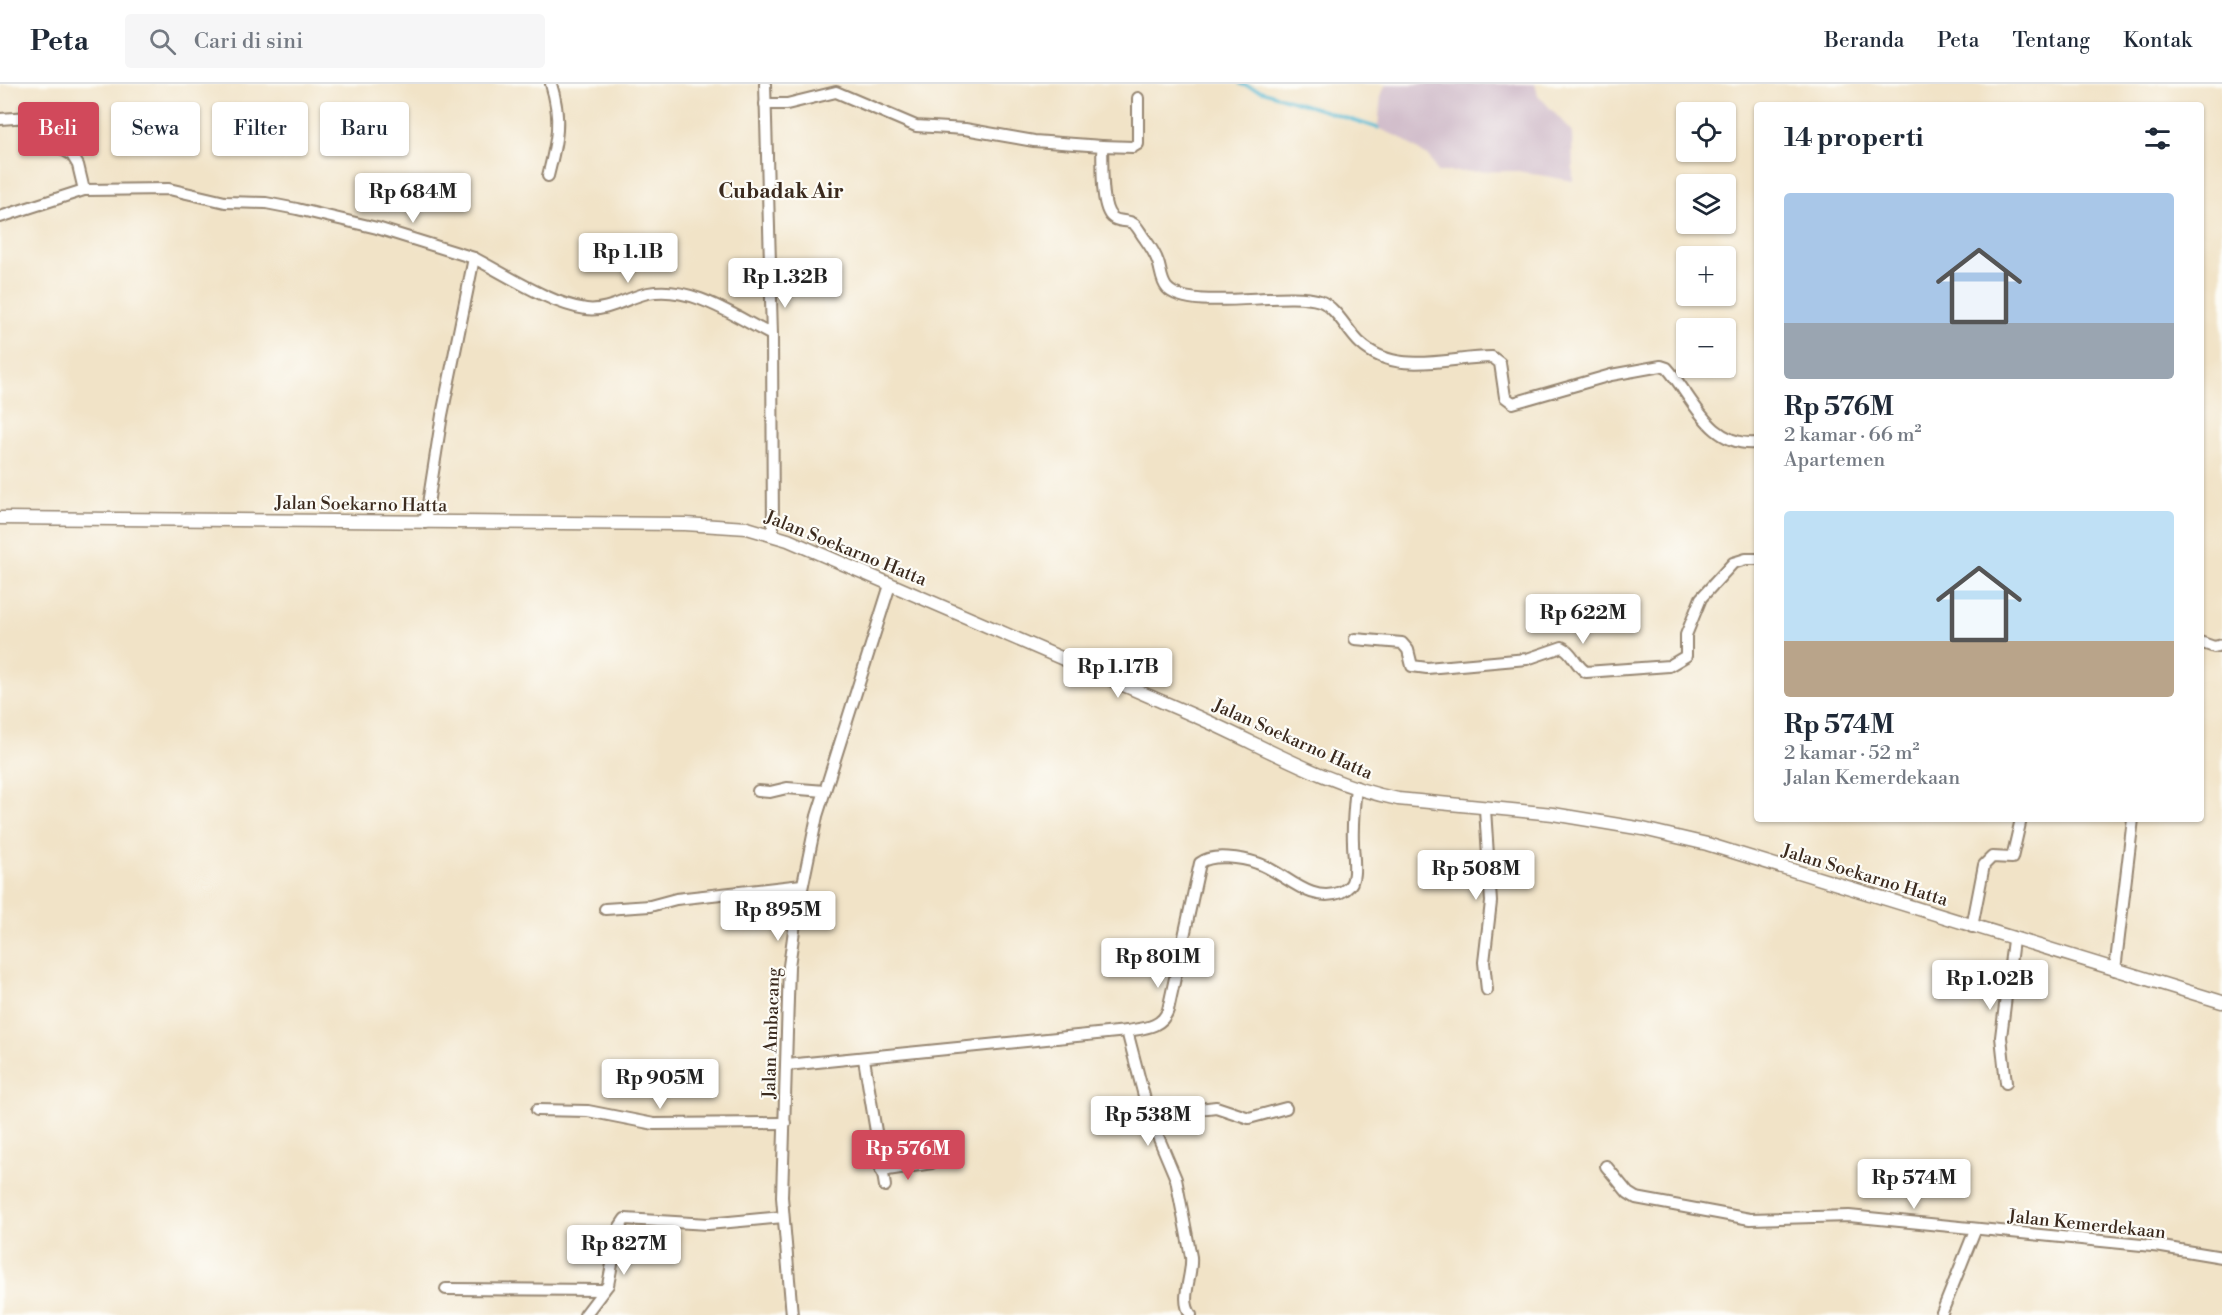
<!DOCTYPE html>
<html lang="id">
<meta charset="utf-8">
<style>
body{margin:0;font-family:"Libre Bodoni",serif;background:#f6f6f7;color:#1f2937;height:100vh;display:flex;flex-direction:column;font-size:22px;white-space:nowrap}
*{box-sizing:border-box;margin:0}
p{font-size:20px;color:#747a83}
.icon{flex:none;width:33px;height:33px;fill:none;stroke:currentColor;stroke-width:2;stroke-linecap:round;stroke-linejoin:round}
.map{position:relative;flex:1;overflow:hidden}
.side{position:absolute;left:1754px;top:18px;width:450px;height:720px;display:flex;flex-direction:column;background:#fff;border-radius:6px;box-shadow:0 2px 4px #0004}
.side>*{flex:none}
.hud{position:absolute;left:18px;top:18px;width:570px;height:54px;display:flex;gap:12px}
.tools{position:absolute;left:1676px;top:18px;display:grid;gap:12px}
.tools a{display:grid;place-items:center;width:60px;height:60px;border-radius:6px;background:#fff;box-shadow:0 2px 4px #0004;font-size:30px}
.price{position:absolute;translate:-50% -51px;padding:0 14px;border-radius:6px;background:#fff;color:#222;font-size:20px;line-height:39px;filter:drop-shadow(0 2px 3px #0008)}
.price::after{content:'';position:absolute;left:50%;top:36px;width:18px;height:14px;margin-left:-9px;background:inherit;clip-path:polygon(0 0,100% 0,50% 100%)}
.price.on{background:#d1495b;color:#fff}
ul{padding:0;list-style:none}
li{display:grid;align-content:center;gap:12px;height:318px;padding:0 30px}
li span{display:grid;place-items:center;height:186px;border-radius:6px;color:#555}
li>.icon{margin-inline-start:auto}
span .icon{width:108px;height:108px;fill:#fffc;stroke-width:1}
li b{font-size:26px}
h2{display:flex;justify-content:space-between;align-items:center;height:72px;padding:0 30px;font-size:26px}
.tag{padding:0 21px;border-radius:6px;background:#fff;box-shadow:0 2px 4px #0004;font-size:21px;line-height:54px}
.tag.on{background:#d1495b;color:#fff}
header{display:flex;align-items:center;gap:36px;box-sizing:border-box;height:84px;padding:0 30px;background:#fff;border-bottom:2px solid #e0e1e3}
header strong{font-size:28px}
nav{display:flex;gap:33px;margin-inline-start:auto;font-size:21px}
.search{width:420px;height:54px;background:#f6f6f7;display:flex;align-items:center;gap:15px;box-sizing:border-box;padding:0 21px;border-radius:6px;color:#747a83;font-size:22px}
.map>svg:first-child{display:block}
.industrial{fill:#d1bdcb}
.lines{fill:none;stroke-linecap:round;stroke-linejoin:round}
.stream{stroke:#56bad4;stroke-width:3}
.minor-casing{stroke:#968672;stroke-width:14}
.tertiary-casing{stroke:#968672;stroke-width:15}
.minor{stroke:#fff;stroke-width:10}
.tertiary{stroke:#fff;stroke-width:12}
.labels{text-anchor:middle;stroke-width:4.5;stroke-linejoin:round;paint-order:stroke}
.street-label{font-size:18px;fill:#3b2a1e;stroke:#fdfcf7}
.quarter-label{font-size:21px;font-weight:bold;fill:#3b2a1e;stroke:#fdfcf7}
</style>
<header>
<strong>Peta</strong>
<div class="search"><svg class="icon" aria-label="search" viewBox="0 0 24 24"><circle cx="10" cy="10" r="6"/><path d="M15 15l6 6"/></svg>Cari di sini</div>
<nav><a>Beranda</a><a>Peta</a><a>Tentang</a><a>Kontak</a></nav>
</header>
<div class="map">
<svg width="2222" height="1231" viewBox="0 0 2222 1231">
<rect width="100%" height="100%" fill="#fdfcf7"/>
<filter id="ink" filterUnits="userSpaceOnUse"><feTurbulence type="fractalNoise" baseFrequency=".0167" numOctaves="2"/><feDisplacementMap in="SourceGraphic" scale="12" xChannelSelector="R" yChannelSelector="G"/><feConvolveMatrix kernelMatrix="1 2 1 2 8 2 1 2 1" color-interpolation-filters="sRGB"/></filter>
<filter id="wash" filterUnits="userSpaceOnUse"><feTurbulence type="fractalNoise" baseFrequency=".008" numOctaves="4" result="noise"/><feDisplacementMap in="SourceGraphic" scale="24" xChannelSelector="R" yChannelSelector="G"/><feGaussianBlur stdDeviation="1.35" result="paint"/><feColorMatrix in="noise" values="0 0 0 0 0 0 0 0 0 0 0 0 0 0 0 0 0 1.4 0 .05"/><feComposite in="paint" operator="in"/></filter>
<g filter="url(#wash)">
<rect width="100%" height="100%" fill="#f1e3c7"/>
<!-- industrial -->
<polygon class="industrial" points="1386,0 1535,0 1538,11 1572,48 1573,97 1518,87 1437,88 1430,74 1401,54 1378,44 1381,12"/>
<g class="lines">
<!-- stream -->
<polyline class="stream" points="1240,0 1378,44"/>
</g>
</g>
<g filter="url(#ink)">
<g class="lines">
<!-- minor casing -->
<g class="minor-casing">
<g id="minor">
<polyline points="765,0 772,251 773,450"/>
<path d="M765 20H787L836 8 916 42 965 45 1034 57 1102 62C1103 78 1100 123 1112 133 1118 139 1128 135 1134 140 1138 143 1141 150 1145 155 1150 162 1155 169 1158 178 1161 186 1161 197 1167 204 1190 229 1287 205 1320 217 1336 223 1348 248 1360 259 1396 293 1449 273 1492 273L1500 279 1505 313 1513 319 1611 291 1661 282 1667 284C1693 313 1709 363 1756 359"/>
<polyline points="0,35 29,33 49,57 72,71 78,81 84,106"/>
<polyline points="1102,62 1133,63 1138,60 1138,14"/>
<path d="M548 92C557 57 562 35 551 0"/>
<polyline points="0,133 84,106 169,105 225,118 266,119 297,125 377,144 474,174 442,331 425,439"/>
<path d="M474 174C507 191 550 220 586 225 608 228 628 213 648 209 692 201 734 232 772 251"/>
<path d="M1355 555 1402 559 1408 566 1412 582 1427 584 1527 575 1562 563C1573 568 1575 581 1586 588L1669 582 1686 572V551L1701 514 1733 479 1746 475H1756"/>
<polyline points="2200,558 2214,563 2222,561"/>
<polyline points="758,707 770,708 787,704 825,707"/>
<polyline points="1485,725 1491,818 1484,878 1487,906"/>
<polyline points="605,825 650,822 676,815 802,801"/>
<polyline points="1972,843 1984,781 1992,773 2012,774 2021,735"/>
<polyline points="2115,886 2133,735"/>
<path d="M1127 947 1149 1031 1176 1095 1191 1173C1193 1192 1179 1215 1191 1231"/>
<polyline points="864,975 885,1102"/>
<path d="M787 981 1127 947C1143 944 1162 944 1168 926L1200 779C1212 769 1243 774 1257 779 1285 788 1309 821 1341 808 1347 805 1352 801 1353 795 1356 784 1353 770 1353 758 1352 740 1354 722 1356 703"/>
<polyline points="2006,999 2001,953 2013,856"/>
<polyline points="537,1026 588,1027 654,1040 785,1039"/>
<polyline points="1149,1031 1216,1023 1249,1034 1286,1024"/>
<polyline points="1606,1082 1628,1109 1636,1114 1750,1135 1849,1132 2162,1163 2222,1173"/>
<polyline points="881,1087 932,1079"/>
<polyline points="446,1205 604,1206 608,1201 619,1144 625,1135 708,1140 783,1133"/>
<polyline points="585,1231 604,1206"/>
<polyline points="792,1231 782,1113 789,882 795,839 817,732 890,501"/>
<polyline points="1941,1231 1975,1146"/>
</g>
</g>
<!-- tertiary casing -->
<g class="tertiary-casing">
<path id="tertiary" d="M0 434 685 440 747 444 788 456C923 515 1058 572 1193 631 1260 660 1326 701 1398 715L1553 730 1643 745 1707 760 2222 918"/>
</g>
<!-- minor -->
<use href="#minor" class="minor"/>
<!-- tertiary -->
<use href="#tertiary" class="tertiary"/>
</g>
</g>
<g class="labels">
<!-- street labels -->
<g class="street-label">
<text transform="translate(361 420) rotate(1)" y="6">Jalan Soekarno Hatta</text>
<text transform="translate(846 464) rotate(22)" y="6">Jalan Soekarno Hatta</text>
<text transform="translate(1293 655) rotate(24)" y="6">Jalan Soekarno Hatta</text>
<text transform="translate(1865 791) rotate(17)" y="6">Jalan Soekarno Hatta</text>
<text transform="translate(771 949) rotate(-88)" y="6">Jalan Ambacang</text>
<text transform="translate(2087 1140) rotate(6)" y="6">Jalan Kemerdekaan</text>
</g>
<!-- quarter labels -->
<g class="quarter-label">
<text x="781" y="114">Cubadak Air</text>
</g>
</g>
</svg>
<div class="tools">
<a><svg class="icon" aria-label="locate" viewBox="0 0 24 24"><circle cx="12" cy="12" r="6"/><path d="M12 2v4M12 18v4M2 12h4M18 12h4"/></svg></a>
<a><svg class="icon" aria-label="layers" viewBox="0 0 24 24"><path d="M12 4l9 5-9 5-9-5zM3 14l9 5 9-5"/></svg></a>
<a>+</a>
<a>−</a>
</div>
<b class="price" style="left:413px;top:140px">Rp 684M</b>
<b class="price" style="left:628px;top:200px">Rp 1.1B</b>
<b class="price" style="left:785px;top:225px">Rp 1.32B</b>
<b class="price" style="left:1583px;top:561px">Rp 622M</b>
<b class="price" style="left:1118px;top:615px">Rp 1.17B</b>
<b class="price" style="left:1476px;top:817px">Rp 508M</b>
<b class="price" style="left:778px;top:858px">Rp 895M</b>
<b class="price" style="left:1158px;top:905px">Rp 801M</b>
<b class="price" style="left:1990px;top:927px">Rp 1.02B</b>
<b class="price" style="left:660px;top:1026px">Rp 905M</b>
<b class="price" style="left:1148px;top:1063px">Rp 538M</b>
<b class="price on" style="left:908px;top:1097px">Rp 576M</b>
<b class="price" style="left:1914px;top:1126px">Rp 574M</b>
<b class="price" style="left:624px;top:1192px">Rp 827M</b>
<div class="hud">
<a class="tag on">Beli</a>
<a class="tag">Sewa</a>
<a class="tag">Filter</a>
<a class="tag">Baru</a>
</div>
<section class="side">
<h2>14 properti<svg class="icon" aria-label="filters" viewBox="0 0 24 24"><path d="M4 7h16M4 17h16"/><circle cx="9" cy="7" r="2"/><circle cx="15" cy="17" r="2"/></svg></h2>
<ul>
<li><span style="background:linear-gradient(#a9c7e8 70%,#9aa5b1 0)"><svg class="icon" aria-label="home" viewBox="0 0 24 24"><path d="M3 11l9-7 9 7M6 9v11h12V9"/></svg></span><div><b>Rp 576M</b><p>2 kamar · 66 m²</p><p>Apartemen</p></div></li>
<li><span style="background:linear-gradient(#bfe0f5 70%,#b9a48a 0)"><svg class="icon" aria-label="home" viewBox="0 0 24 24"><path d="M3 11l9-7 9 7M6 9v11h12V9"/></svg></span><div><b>Rp 574M</b><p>2 kamar · 52 m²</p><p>Jalan Kemerdekaan</p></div></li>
</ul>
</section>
</div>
